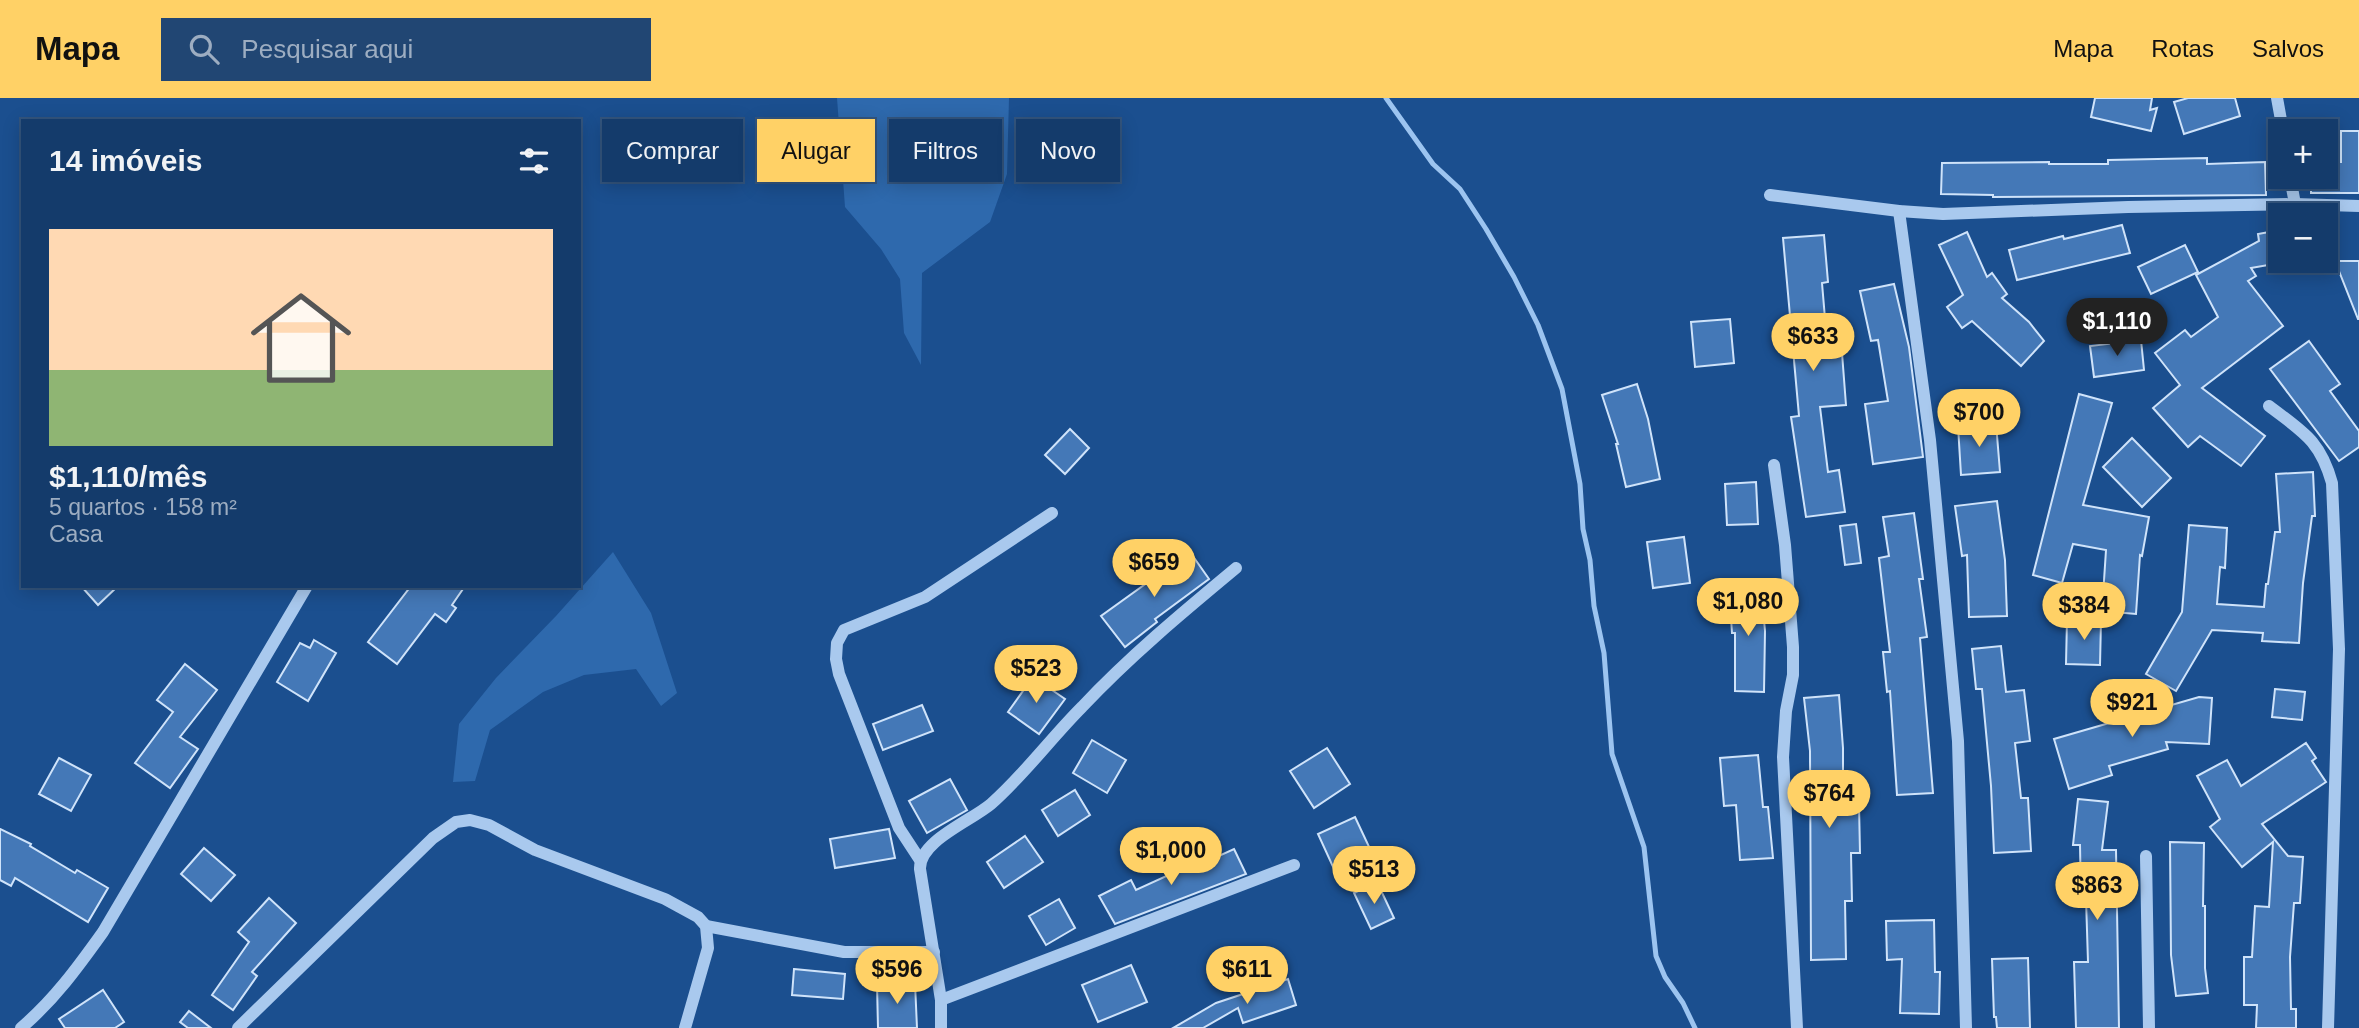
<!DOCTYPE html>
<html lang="pt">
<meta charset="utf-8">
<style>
body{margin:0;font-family:Arial,sans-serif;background:#214673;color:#f1f3f6;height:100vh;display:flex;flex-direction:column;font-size:26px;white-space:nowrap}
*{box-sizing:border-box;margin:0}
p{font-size:23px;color:#9dadc1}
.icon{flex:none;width:38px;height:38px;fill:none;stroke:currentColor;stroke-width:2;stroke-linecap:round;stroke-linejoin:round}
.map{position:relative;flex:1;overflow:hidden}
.panel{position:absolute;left:21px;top:21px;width:560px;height:469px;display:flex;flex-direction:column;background:#143b6b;border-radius:0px;box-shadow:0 4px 18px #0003,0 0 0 2px #33557e}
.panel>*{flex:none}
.top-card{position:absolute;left:602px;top:21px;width:665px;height:63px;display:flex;gap:14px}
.fabs{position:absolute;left:2268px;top:21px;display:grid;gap:14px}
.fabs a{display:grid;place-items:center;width:70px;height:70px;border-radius:0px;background:#143b6b;box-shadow:0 4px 18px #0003,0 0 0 2px #33557e;font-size:35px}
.price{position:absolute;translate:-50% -60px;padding:0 16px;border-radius:24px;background:#ffd166;color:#111;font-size:23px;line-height:46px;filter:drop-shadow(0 2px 4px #0008)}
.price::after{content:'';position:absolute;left:50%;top:42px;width:21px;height:16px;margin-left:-10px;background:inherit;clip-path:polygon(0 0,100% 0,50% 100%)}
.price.current{background:#222;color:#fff}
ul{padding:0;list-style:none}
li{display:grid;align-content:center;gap:14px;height:371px;padding:0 28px}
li+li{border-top:2px solid #33557e}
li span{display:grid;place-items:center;height:217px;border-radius:0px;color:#555}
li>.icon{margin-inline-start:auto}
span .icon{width:126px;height:126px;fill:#fffc;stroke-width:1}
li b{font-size:30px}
h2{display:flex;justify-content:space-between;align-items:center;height:84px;padding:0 28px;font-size:30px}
.pill{padding:0 24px;border-radius:0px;background:#143b6b;box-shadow:0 4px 18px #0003,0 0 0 2px #33557e;font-size:24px;line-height:63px}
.pill.current{background:#ffd166;color:#111}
header{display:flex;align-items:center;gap:42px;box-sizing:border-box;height:98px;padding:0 35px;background:#ffd166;color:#111}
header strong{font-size:33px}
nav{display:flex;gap:38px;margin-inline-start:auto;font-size:24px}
.search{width:490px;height:63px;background:#214673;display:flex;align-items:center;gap:18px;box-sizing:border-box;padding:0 24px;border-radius:0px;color:#9dadc1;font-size:26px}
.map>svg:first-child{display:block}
.green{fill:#2e69ad}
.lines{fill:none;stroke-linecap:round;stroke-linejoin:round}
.stream{stroke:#9cc4f0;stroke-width:5}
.building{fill:#4478b7;stroke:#cfe3fa;stroke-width:2}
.minor{stroke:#a9c9ee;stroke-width:12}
</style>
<header>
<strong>Mapa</strong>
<div class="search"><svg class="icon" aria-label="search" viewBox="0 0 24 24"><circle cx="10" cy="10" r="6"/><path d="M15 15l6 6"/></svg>Pesquisar aqui</div>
<nav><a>Mapa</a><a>Rotas</a><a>Salvos</a></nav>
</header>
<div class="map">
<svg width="2359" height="930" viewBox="0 0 2359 930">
<rect width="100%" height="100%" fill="#1b4f8f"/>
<!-- green -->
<g class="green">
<polygon points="837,0 1009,0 1007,76 990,124 922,175 921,267 904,235 900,181 881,151 845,109"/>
<polygon points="613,454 651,515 677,595 661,608 636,571 584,577 543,594 490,632 475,683 453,684 459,626 496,580 556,518"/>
</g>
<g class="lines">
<!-- stream -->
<polyline class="stream" points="1386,0 1433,66 1460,91 1486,131 1514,179 1538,227 1562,291 1580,386 1583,431 1590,462 1594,508 1604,555 1612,656 1644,749 1656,858 1665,879 1683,905 1695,930"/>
</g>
<!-- building -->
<g class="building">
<polygon points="2095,0 2152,0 2150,12 2157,10 2151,33 2091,19"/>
<polygon points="2188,0 2235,0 2240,18 2184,36 2174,4"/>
<polygon points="2341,33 2359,33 2359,95 2311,95 2311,79 2326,79 2326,64 2341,64"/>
<polygon points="2207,60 2207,66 2265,64 2266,97 1993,99 1993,97 1941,96 1942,65 2049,64 2049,66 2108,66 2108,62"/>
<polygon points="2122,127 2130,155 2017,182 2009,152 2063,138 2064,141"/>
<polygon points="2280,132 2280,165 2251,170 2256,178 2248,183 2283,228 2202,290 2265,338 2241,368 2200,338 2188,349 2153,310 2180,287 2155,255 2185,232 2191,239 2218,219 2196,177 2259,143 2258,136"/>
<polygon points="1967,134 1987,179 1992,175 2007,196 2002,200 2029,224 2044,243 2021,268 1972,223 1962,230 1947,209 1963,197 1939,147"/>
<polygon points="1824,137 1828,184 1822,185 1828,256 1842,255 1846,307 1820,309 1828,374 1839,372 1845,414 1806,419 1791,319 1799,318 1783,140"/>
<polygon points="2185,147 2198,174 2151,196 2138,169"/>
<polygon points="2335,163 2359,163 2359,221 2358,221"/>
<polygon points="1894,186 1909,249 1923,359 1873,366 1865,306 1888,303 1878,242 1871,243 1860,193"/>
<polygon points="1730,221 1734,265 1695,269 1691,224"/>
<polygon points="2141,242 2144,272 2094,279 2090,248"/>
<polygon points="2309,243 2340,286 2330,293 2359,333 2359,349 2339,363 2270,271"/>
<polygon points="1637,286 1648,321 1660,381 1626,389 1616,346 1618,346 1602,297"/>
<polygon points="2079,296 2112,305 2083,407 2149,419 2142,458 2140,457 2136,516 2102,513 2106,452 2073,446 2062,485 2033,477"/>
<polygon points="1996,325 2000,374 1961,377 1958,328"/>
<polygon points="1070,331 1089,350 1065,376 1045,357"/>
<polygon points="2132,340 2171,380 2142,409 2103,369"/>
<polygon points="2313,374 2315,418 2312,418 2303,485 2299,545 2262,543 2263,535 2212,532 2176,593 2146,576 2182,514 2189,427 2227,430 2225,470 2220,469 2217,506 2264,509 2266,486 2268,486 2275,434 2280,434 2276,376"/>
<polygon points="1756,384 1758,426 1727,427 1725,386"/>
<polygon points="1997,403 2005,462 2007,518 1969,519 1967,457 1962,458 1955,408"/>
<polygon points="1914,415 1923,481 1919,481 1927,539 1920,540 1933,695 1897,697 1890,593 1887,594 1883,554 1890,554 1879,460 1889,458 1883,419"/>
<polygon points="1856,426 1861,465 1845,467 1840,428"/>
<polygon points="1684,439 1690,485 1653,490 1647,444"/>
<polygon points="1190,454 1209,481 1155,521 1157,524 1125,549 1101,518"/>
<polygon points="81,488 118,488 98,507"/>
<polygon points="411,488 465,488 452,507 456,510 446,524 435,516 397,566 368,544"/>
<polygon points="1761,489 1765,533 1764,594 1735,593 1735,535 1732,535 1729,491"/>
<polygon points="2067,521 2101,522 2100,567 2066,566"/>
<polygon points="314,542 336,555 308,603 277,584 300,545 310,550"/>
<polygon points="2001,548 2006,594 2024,592 2030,643 2015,645 2021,700 2028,700 2031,753 1994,755 1991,688 1982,591 1976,591 1972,551"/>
<polygon points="185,566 217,592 180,639 198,651 170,690 135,665 173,614 157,602"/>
<polygon points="1033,579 1065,601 1039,636 1008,614"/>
<polygon points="2275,591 2305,594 2302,622 2272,619"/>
<polygon points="1839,597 1843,650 1843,707 1859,707 1860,755 1851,755 1852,803 1845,803 1846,861 1811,862 1810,653 1804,600"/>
<polygon points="2199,599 2212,600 2209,646 2166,644 2168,651 2109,668 2112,677 2069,691 2054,641"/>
<polygon points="922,607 933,633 883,652 873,626"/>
<polygon points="1092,642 1126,662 1107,695 1073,675"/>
<polygon points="2306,645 2316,660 2312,663 2326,684 2262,726 2288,758 2303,759 2300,805 2294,805 2290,859 2291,911 2296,911 2296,930 2256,930 2257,907 2244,907 2244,859 2252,859 2255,808 2269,809 2273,744 2242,769 2210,729 2220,721 2197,678 2227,662 2241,688"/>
<polygon points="1327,650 1350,686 1314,710 1290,673"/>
<polygon points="1758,657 1763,709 1768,709 1773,760 1740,762 1736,707 1724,708 1720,660"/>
<polygon points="59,660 91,677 71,713 39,696"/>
<polygon points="950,681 967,712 927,735 909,703"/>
<polygon points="1075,692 1090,717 1058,738 1042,712"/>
<polygon points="2078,701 2108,704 2102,752 2116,752 2119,930 2076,930 2074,864 2088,864 2086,801 2081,801 2080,747 2073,747"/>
<polygon points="1355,719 1371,753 1334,771 1318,736"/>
<polygon points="0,731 31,746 30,748 75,775 77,772 108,790 88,824 15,780 11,788 0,782"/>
<polygon points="889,731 895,760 835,770 830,741"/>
<polygon points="1025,738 1043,764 1004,790 987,764"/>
<polygon points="2170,744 2204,745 2203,808 2205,808 2205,870 2208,895 2176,898 2171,857"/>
<polygon points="204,750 235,777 211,803 181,776"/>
<polygon points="1234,751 1246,776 1115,826 1099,798 1131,782 1136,792 1186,769 1188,772"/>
<polygon points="1377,784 1394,820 1371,831 1354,795"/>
<polygon points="269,800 296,825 252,874 257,878 233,912 212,897 249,844 238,834"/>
<polygon points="1059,801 1075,830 1046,847 1029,818"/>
<polygon points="1934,822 1935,874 1940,874 1939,916 1900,915 1902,861 1887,862 1886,823"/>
<polygon points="2028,860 2030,930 1997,930 1996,919 1994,919 1992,861"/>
<polygon points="1131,867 1147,904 1098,924 1082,887"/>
<polygon points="794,871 845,876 843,901 792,897"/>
<polygon points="1288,881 1296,907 1243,925 1238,910 1203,930 1173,930 1216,905"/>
<polygon points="915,885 917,930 878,930 877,886"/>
<polygon points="103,892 124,924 115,930 65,930 59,921"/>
<polygon points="189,913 211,930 188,930 180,924"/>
</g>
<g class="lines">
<!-- minor -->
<g class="minor">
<polyline points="2277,0 2283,33"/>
<polyline points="2290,79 2295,106"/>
<polyline points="1770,97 1899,113 1943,116 2128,109 2295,106 2359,108"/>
<polyline points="1899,113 1930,342 1958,643 1966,930"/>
<path d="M2269 308C2303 334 2320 342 2332 385L2339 551 2328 930"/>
<polyline points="1774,367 1785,447 1793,549 1793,577 1786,613 1783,659 1797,930"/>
<polyline points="2146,758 2149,930"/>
<polyline points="920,762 899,730 839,576 836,561 837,545 844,532 925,499 1052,415"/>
<polyline points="706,828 844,854 934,854"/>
<polyline points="941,902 1294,767"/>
<path d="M21 930C54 902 78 869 103 834L307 488"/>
<polyline points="238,930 433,740 456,724 470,722 489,727 535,752 665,801 698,819 706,828 708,850 685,930"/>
<path d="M941 930V902L920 771C919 743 971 723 991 706 1024 677 1051 640 1082 609 1129 559 1183 514 1236 470"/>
</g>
</g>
</svg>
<div class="fabs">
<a>+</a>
<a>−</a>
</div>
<b class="price current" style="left:2117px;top:260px">$1,110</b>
<b class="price" style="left:1813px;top:275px">$633</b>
<b class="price" style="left:1979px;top:351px">$700</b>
<b class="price" style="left:1154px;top:501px">$659</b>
<b class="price" style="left:1748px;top:540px">$1,080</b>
<b class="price" style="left:2084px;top:544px">$384</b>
<b class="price" style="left:1036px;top:607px">$523</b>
<b class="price" style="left:2132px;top:641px">$921</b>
<b class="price" style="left:1829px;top:732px">$764</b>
<b class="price" style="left:1171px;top:789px">$1,000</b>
<b class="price" style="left:1374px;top:808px">$513</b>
<b class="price" style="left:2097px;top:824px">$863</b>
<b class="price" style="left:897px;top:908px">$596</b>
<b class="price" style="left:1247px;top:908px">$611</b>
<div class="top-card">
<a class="pill">Comprar</a>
<a class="pill current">Alugar</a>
<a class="pill">Filtros</a>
<a class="pill">Novo</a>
</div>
<section class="panel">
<h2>14 imóveis<svg class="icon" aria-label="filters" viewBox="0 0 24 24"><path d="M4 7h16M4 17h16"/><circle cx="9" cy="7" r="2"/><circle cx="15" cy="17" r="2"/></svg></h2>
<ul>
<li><span style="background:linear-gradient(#ffd9b3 65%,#8fb573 0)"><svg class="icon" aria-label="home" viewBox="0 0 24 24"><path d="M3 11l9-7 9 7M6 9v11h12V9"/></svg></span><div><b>$1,110/mês</b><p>5 quartos · 158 m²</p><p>Casa</p></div></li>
</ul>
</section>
</div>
